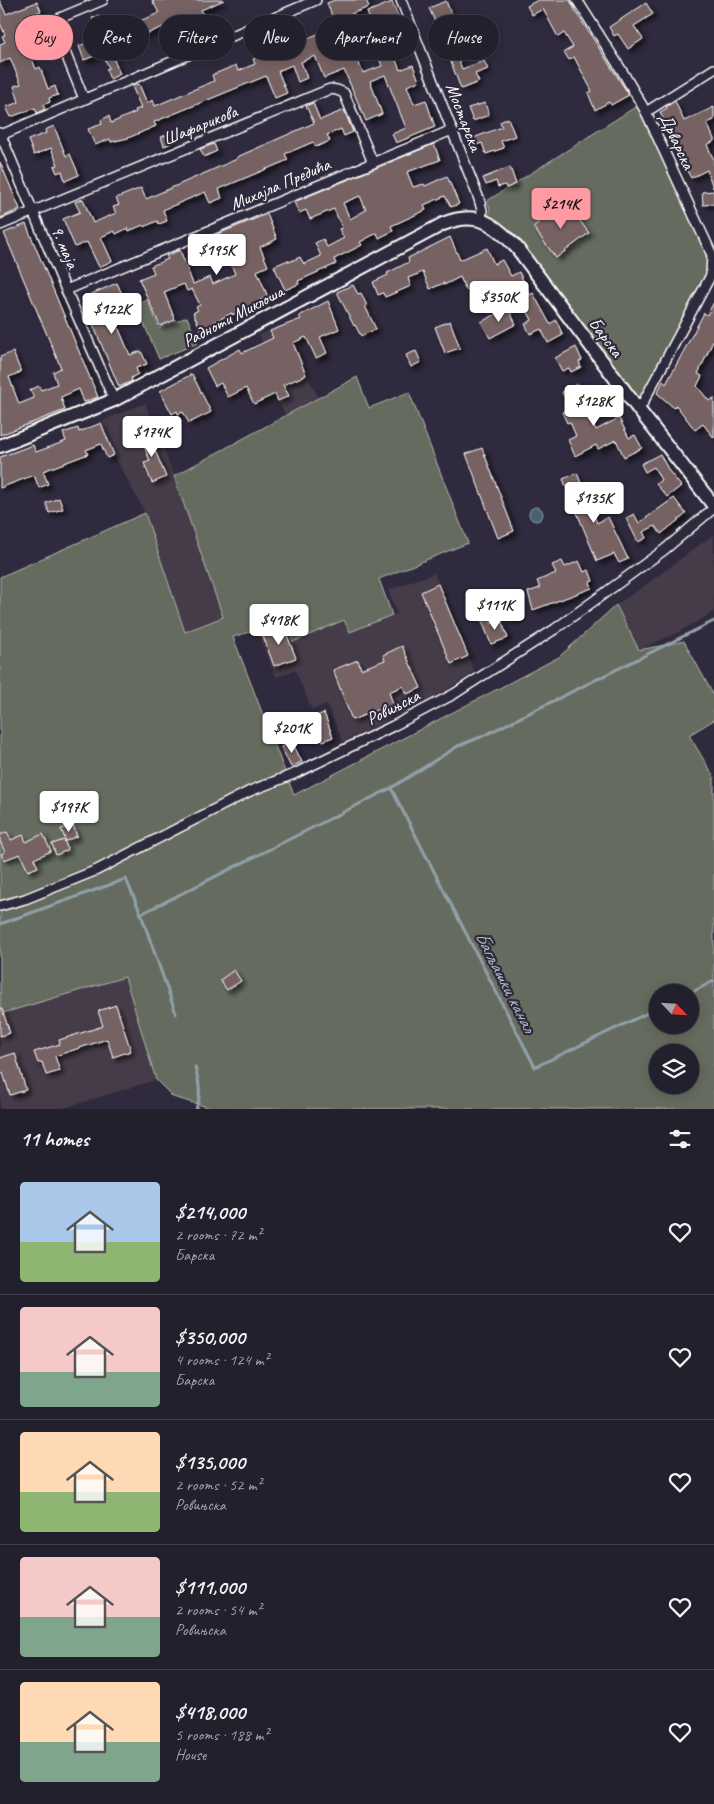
<!DOCTYPE html>
<meta charset="utf-8">
<style>
body{margin:0;font-family:Caveat,sans-serif;background:#2b2836;color:#f1f3f6;height:100vh;display:flex;flex-direction:column;font-size:19px;white-space:nowrap}
*{box-sizing:border-box;margin:0}
p{font-size:16px;color:#a3a3aa}
.icon{flex:none;width:28px;height:28px;fill:none;stroke:currentColor;stroke-width:2;stroke-linecap:round;stroke-linejoin:round}
.map{position:relative;height:1109px;overflow:hidden}
.panel{display:flex;flex-direction:column;background:#23202e;flex:1}
.panel>*{flex:none}
.guide{position:absolute;left:15px;top:15px;width:685px;height:45px;display:flex;gap:10px}
.needle{width:32px;rotate:115deg}
.buttons{position:absolute;left:649px;top:984px;display:grid;gap:10px}
.buttons a{display:grid;place-items:center;width:50px;height:50px;border-radius:50%;background:#23202e;box-shadow:0 2px 12px #0003,0 0 0 1px #403e4a;font-size:25px}
.price{position:absolute;translate:-50% -42px;padding:0 11px;border-radius:5px;background:#fff;color:#222;font-size:16px;line-height:32px;filter:drop-shadow(0 1px 2px #0008)}
.price::after{content:'';position:absolute;left:50%;top:30px;width:15px;height:11px;margin-left:-8px;background:inherit;clip-path:polygon(0 0,100% 0,50% 100%)}
.price.active{background:#ff9aa2;color:#111}
ul{padding:0;list-style:none}
li{display:flex;align-items:center;gap:15px;height:125px;padding:0 20px}
li+li{border-top:1px solid #403e4a}
li span{display:grid;place-items:center;flex:none;width:140px;height:100px;border-radius:5px;color:#555}
li>.icon{margin-inline-start:auto}
span .icon{width:60px;height:60px;fill:#fffc;stroke-width:1}
li b{font-size:21px}
h2{display:flex;justify-content:space-between;align-items:center;height:60px;padding:0 20px;font-size:21px}
.pill{padding:0 18px;border-radius:22px;background:#23202e;box-shadow:0 2px 12px #0003,0 0 0 1px #403e4a;font-size:18px;line-height:45px}
.pill.active{background:#ff9aa2;color:#111}
.map>svg:first-child{display:block}
.built{fill:#453b49}
.green{fill:#656c5f;stroke:#b2b6af;fill-rule:evenodd}
.water{fill:#496270;stroke:#92a1a9}
.lines{fill:none;stroke-linecap:round;stroke-linejoin:round}
.stream{stroke:#92a1a9;stroke-width:3}
.building{fill:#776264;stroke:#fff;fill-rule:evenodd;filter:url(#shadow)}
.street-casing{stroke:#fff;stroke-width:12}
.secondary-casing{stroke:#fff;stroke-width:16}
.street{stroke:#2f2a3d;stroke-width:9}
.secondary{stroke:#2f2a3d;stroke-width:12}
.labels{text-anchor:middle;stroke-width:4.5;stroke-linejoin:round;paint-order:stroke}
.street-label{font-size:18px;fill:#fff;stroke:#2f2a3d}
.water-label{font-size:19px;font-style:italic;fill:#adb8bf;stroke:#2f2a3d}
</style>
<div class="map">
<svg width="714" height="1109" viewBox="0 0 714 1109">
<defs>
<filter id="shadow"><feDropShadow dx="3.5" dy="3.5" stdDeviation="2.5" flood-color="#0009"/></filter>
</defs>
<rect width="100%" height="100%" fill="#2f2a3d"/>
<filter id="ink" filterUnits="userSpaceOnUse"><feTurbulence type="fractalNoise" baseFrequency=".02" numOctaves="2"/><feDisplacementMap in="SourceGraphic" scale="10" xChannelSelector="R" yChannelSelector="G"/><feConvolveMatrix kernelMatrix="1 2 1 2 8 2 1 2 1" color-interpolation-filters="sRGB"/></filter>
<g filter="url(#ink)">
<!-- built -->
<g class="built">
<polygon points="284,324 320,402 286,417 263,367 272,362 259,335"/>
<polygon points="145,403 174,476 224,616 186,632 145,513 114,455 101,423 107,419"/>
<polygon points="714,534 714,612 677,633 639,650 616,605 640,589"/>
<polygon points="434,573 475,672 433,698 343,742 327,704 312,710 295,670 276,677 256,630 284,618 344,620 350,632 397,613 388,590"/>
<polygon points="125,977 156,1080 60,1109 0,1109 0,1014"/>
</g>
<!-- green -->
<g class="green">
<polygon points="637,106 703,247 708,262 706,273 639,401 487,219 490,209 487,201"/>
<polygon points="147,300 159,328 187,317 198,343 159,359 136,305"/>
<path d="M357 377 369 408 409 392 468 543 379 579 392 615 350 632 344 620 293 642 283 619 256 630 233 637 294 795 559 657 616 605 639 650 684 641 714 696V720L689 735 714 777V1109H214L173 1097 156 1080 125 977 0 1014V577L145 513 185 632 223 617 174 476ZM658 992H690V1025H658ZM658 1052H690V1085H658Z"/>
</g>
<!-- water -->
<circle class="water" cx="536" cy="514" r="7"/>
<g class="lines">
<!-- stream -->
<g class="stream">
<polyline points="391,788 535,1067 658,1008"/>
<polyline points="0,924 126,879 141,914"/>
<polyline points="690,993 714,981"/>
<polyline points="176,1014 141,914 391,788 458,746 481,737 714,621"/>
<path d="M195 1067C199 1082 202 1094 196 1109"/>
</g>
</g>
<!-- building -->
<g class="building">
<polygon points="152,0 224,0 201,10 212,32 193,41 188,28 181,31 177,21 118,46 119,50 111,53 120,74 110,79 106,69 109,68 102,53 84,60 79,46 99,38 92,18 99,16 106,33 136,20 137,22 159,13"/>
<polygon points="335,0 366,0 369,7 351,14 357,31 331,42 339,61 355,54 363,73 382,66 377,53 391,48 400,70 413,65 419,81 407,86 414,104 426,100 435,127 396,143 392,134 406,128 385,75 370,81 382,114 366,121 344,70 324,78 315,56 301,62 307,78 298,82 292,65 278,71 287,93 275,98 266,76 154,122 156,126 128,138 111,142 110,139 95,145 88,129 102,124 101,120 109,116 111,123 136,112 135,110 141,108 132,86 139,84 147,103 153,100 155,106 214,81 212,75 236,65 238,71 255,64 253,59 268,53 269,55 336,26 327,3"/>
<polygon points="538,0 570,0 576,12 629,95 611,105 609,102 595,110 588,93 592,91 574,57 569,60 564,52 573,47 564,33 558,37 543,9 532,15 527,6"/>
<polygon points="0,1 6,14 37,2 41,11 22,19 33,48 34,52 30,54 36,69 40,67 48,89 55,86 58,95 49,98 50,102 43,105 45,109 37,113 35,108 11,117 6,107 19,102 14,86 21,84 10,58 0,63 0,44 5,42 2,36 5,35 0,23"/>
<polygon points="446,1 452,16 435,22 429,8"/>
<polygon points="392,2 399,18 373,28 367,12"/>
<polygon points="646,3 653,14 634,26 643,39 628,49 618,34 614,36 609,27"/>
<polygon points="460,35 466,49 456,53 462,69 484,61 488,69 475,74 479,82 461,89 443,41"/>
<polygon points="675,101 684,121 714,107 714,120 707,123 714,139 714,141 707,145 714,160 714,187 713,188 707,170 691,178 676,150 660,112 667,108 666,107"/>
<polygon points="313,103 320,120 344,110 353,132 344,136 341,129 327,135 330,141 316,147 313,142 285,154 288,160 219,189 222,198 210,203 205,192 163,210 167,221 159,224 157,221 144,227 143,225 129,231 128,228 116,234 114,231 101,237 112,261 99,267 87,242 75,247 63,219 80,212 75,202 83,199 93,223 116,213 113,207 119,205 116,198 141,188 146,199 237,159 237,157 314,123 306,106"/>
<polygon points="485,103 489,115 473,121 468,108"/>
<polygon points="508,118 515,136 501,141 504,148 486,154 482,143 471,147 468,140 502,127 500,122"/>
<polygon points="54,126 66,156 70,154 79,175 65,181 62,171 57,173 54,166 58,165 51,148 34,155 28,140 46,133 45,130"/>
<polygon points="169,134 172,143 164,146 161,137"/>
<polygon points="214,144 217,151 204,157 200,149"/>
<path d="M434 144 440 160 407 172 413 187 424 184 425 186 447 176 459 204 451 207 445 196 424 205 426 210 391 226 393 231 379 238 377 233 360 242 362 245 334 259 336 264 298 281 299 284 285 290 274 266 288 260 289 262 300 257 304 264 321 256 315 243 323 239 327 247 344 238 339 229 342 228 334 209 310 219 306 210 299 213 294 202ZM360 196 366 210 350 219 343 203Z"/>
<polygon points="0,162 20,209 0,218"/>
<polygon points="510,167 516,184 506,188 505,185 498,187 496,181 486,185 483,178"/>
<polygon points="714,191 714,204 703,205 702,192"/>
<polygon points="566,202 589,233 556,258 533,227"/>
<polygon points="267,214 277,239 260,247 268,266 257,271 268,297 260,300 263,306 250,312 249,308 232,315 232,313 214,322 215,323 201,330 193,313 198,310 196,307 200,305 192,289 187,291 184,284 164,292 175,320 160,326 139,279 154,273 151,266 168,259 166,256 180,250 193,284 210,277 213,284 235,274 229,259 224,261 213,236"/>
<polygon points="26,224 98,397 84,402 79,389 61,397 65,410 0,435 0,357 13,352 21,372 9,377 19,404 34,398 30,390 39,386 41,390 57,384 53,372 61,368 4,233"/>
<polygon points="450,237 460,260 487,248 494,264 502,260 511,276 519,272 530,295 533,293 550,324 556,320 563,335 548,343 541,329 530,334 525,324 532,320 519,296 511,300 503,285 485,295 479,284 466,290 460,277 444,285 444,283 430,289 423,272 408,278 411,286 385,297 383,293 378,295 373,282 388,275 387,273 409,262 408,258"/>
<polygon points="117,283 122,294 107,301 130,355 141,351 147,364 136,368 138,374 131,378 132,381 119,387 82,298"/>
<polygon points="353,285 358,294 361,293 367,306 365,306 376,329 361,336 355,325 354,326 337,292"/>
<polygon points="328,301 339,329 320,337 327,353 316,358 306,337 293,343 306,375 283,385 289,396 278,401 275,394 254,404 246,388 228,397 221,383 215,386 206,368 240,349 242,353 273,338 270,331 301,319 299,316"/>
<polygon points="714,302 714,339 698,374 702,376 697,386 709,401 714,398 714,438 703,424 695,430 676,405 674,408 657,393 663,381 666,384 704,313 707,315"/>
<polygon points="508,308 516,324 490,338 481,322"/>
<polygon points="450,321 460,348 445,353 435,327"/>
<polygon points="576,347 582,360 579,362 581,367 571,372 569,368 562,371 555,358"/>
<polygon points="416,351 421,362 411,367 406,355"/>
<polygon points="192,374 211,412 189,423 183,412 178,414 177,411 172,414 160,391"/>
<polygon points="578,384 591,412 588,413 596,430 619,418 629,438 635,435 642,448 624,457 616,440 598,449 596,445 575,456 568,440 576,436 570,422 567,423 562,412 570,408 562,392"/>
<polygon points="101,423 114,455 107,458 101,444 86,450 88,454 43,471 48,484 39,488 34,475 0,488 0,457 33,445 36,452 66,441 63,433 78,428 79,432"/>
<polygon points="149,429 157,447 154,448 166,477 152,483 144,463 150,461 139,434"/>
<polygon points="482,448 514,531 498,538 466,454"/>
<polygon points="660,454 669,471 681,486 667,497 656,484 661,480 654,467 645,472 641,464"/>
<polygon points="577,473 597,523 608,517 628,559 619,563 614,554 597,561 563,479"/>
<polygon points="59,498 63,509 49,513 46,503"/>
<polygon points="674,498 686,514 661,534 655,526 643,532 646,538 638,542 626,518 634,514 639,523"/>
<polygon points="562,561 565,567 579,561 584,572 589,570 593,581 590,582 592,588 533,610 528,592 540,588 537,581 556,573 552,565"/>
<polygon points="438,584 468,656 451,664 421,592"/>
<polygon points="513,596 520,616 510,620 503,600"/>
<polygon points="490,618 492,624 501,620 508,638 491,644 482,621"/>
<polygon points="283,625 296,658 274,666 262,633"/>
<polygon points="402,646 421,688 407,694 403,686 389,692 395,710 382,715 380,709 352,720 333,670 358,660 361,669 385,660 383,655"/>
<polygon points="324,713 333,737 323,741 320,732 305,739 297,722 308,717 308,719"/>
<polygon points="292,742 302,762 291,767 281,747"/>
<polygon points="73,825 77,836 66,841 61,829"/>
<polygon points="7,832 11,840 23,835 26,842 43,834 51,851 34,859 38,867 28,871 20,854 4,860 1,854 5,852 0,841 0,835"/>
<polygon points="64,840 68,850 56,855 52,844"/>
<polygon points="234,970 241,981 227,990 220,980"/>
<polygon points="116,1005 131,1051 113,1057 107,1039 55,1056 60,1071 46,1075 42,1062 38,1063 34,1052 60,1044 59,1040 103,1026 98,1011"/>
<polygon points="0,1009 2,1009 10,1033 0,1036"/>
<polygon points="15,1053 26,1090 10,1095 3,1073 0,1074 0,1058"/>
</g>
<g class="lines">
<!-- street casing -->
<g class="street-casing">
<g id="street">
<polyline points="401,0 479,199 482,210 481,220"/>
<polyline points="577,0 622,71 646,112 712,255 711,275 639,410"/>
<polyline points="84,99 56,30 55,23 60,18 103,0"/>
<polyline points="646,112 714,69"/>
<polyline points="0,133 66,290 114,400"/>
<polyline points="1,135 316,0"/>
<polyline points="0,225 330,89 337,90 344,93 373,163"/>
<polyline points="66,290 452,130"/>
<polyline points="0,906 25,899 97,870 250,791 294,774 393,726 454,694 555,629 609,590 664,550 714,508"/>
</g>
</g>
<!-- secondary casing -->
<g class="secondary-casing">
<path id="secondary" d="M0 446 114 400 443 224C477 210 494 223 517 248L639 410 714 506"/>
</g>
<!-- street -->
<use href="#street" class="street"/>
<!-- secondary -->
<use href="#secondary" class="secondary"/>
</g>
</g>
<g class="labels">
<!-- street labels -->
<g class="street-label">
<text transform="translate(464 117) rotate(69)" y="6">Мостарска</text>
<text transform="translate(200 125) rotate(-22)" y="6">Шафарикова</text>
<text transform="translate(677 141) rotate(65)" y="6">Дрварска</text>
<text transform="translate(280 184) rotate(-23)" y="6">Михајла Предића</text>
<text transform="translate(65 247) rotate(67)" y="6">9. маја</text>
<text transform="translate(233 316) rotate(-28)" y="6">Радноти Миклоша</text>
<text transform="translate(606 337) rotate(53)" y="6">Барска</text>
<text transform="translate(393 707) rotate(-27)" y="6">Ровињска</text>
</g>
<!-- water labels -->
<g class="water-label">
<text transform="translate(506 981) rotate(63)" y="7">Багљашки канал</text>
</g>
</g>
</svg>
<div class="buttons">
<a><svg class="needle" viewBox="-14 -14 28 28"><path d="M0-13l5 13h-10z" fill="#e53935"/><path d="M0 13l5-13h-10z" fill="#a3a3aa"/></svg></a>
<a><svg class="icon" aria-label="layers" viewBox="0 0 24 24"><path d="M12 4l9 5-9 5-9-5zM3 14l9 5 9-5"/></svg></a>
</div>
<b class="price active" style="left:561px;top:230px">$214K</b>
<b class="price" style="left:217px;top:276px">$195K</b>
<b class="price" style="left:499px;top:323px">$350K</b>
<b class="price" style="left:112px;top:335px">$122K</b>
<b class="price" style="left:594px;top:427px">$128K</b>
<b class="price" style="left:152px;top:458px">$174K</b>
<b class="price" style="left:594px;top:524px">$135K</b>
<b class="price" style="left:495px;top:631px">$111K</b>
<b class="price" style="left:279px;top:646px">$418K</b>
<b class="price" style="left:292px;top:754px">$201K</b>
<b class="price" style="left:69px;top:833px">$197K</b>
<div class="guide">
<a class="pill active">Buy</a>
<a class="pill">Rent</a>
<a class="pill">Filters</a>
<a class="pill">New</a>
<a class="pill">Apartment</a>
<a class="pill">House</a>
</div>
</div>
<section class="panel">
<h2>11 homes<svg class="icon" aria-label="filters" viewBox="0 0 24 24"><path d="M4 7h16M4 17h16"/><circle cx="9" cy="7" r="2"/><circle cx="15" cy="17" r="2"/></svg></h2>
<ul>
<li><span style="background:linear-gradient(#a9c7e8 60%,#8fb573 0)"><svg class="icon" aria-label="home" viewBox="0 0 24 24"><path d="M3 11l9-7 9 7M6 9v11h12V9"/></svg></span><div><b>$214,000</b><p>2 rooms · 72 m²</p><p>Барска</p></div><svg class="icon" aria-label="heart" viewBox="0 0 24 24"><path d="M12 20l-8-8c-3-5 5-10 8-4 3-6 11-1 8 4z"/></svg></li>
<li><span style="background:linear-gradient(#f6c9c9 65%,#7fa58c 0)"><svg class="icon" aria-label="home" viewBox="0 0 24 24"><path d="M3 11l9-7 9 7M6 9v11h12V9"/></svg></span><div><b>$350,000</b><p>4 rooms · 124 m²</p><p>Барска</p></div><svg class="icon" aria-label="heart" viewBox="0 0 24 24"><path d="M12 20l-8-8c-3-5 5-10 8-4 3-6 11-1 8 4z"/></svg></li>
<li><span style="background:linear-gradient(#ffd9b3 60%,#8fb573 0)"><svg class="icon" aria-label="home" viewBox="0 0 24 24"><path d="M3 11l9-7 9 7M6 9v11h12V9"/></svg></span><div><b>$135,000</b><p>2 rooms · 52 m²</p><p>Ровињска</p></div><svg class="icon" aria-label="heart" viewBox="0 0 24 24"><path d="M12 20l-8-8c-3-5 5-10 8-4 3-6 11-1 8 4z"/></svg></li>
<li><span style="background:linear-gradient(#f6c9c9 60%,#7fa58c 0)"><svg class="icon" aria-label="home" viewBox="0 0 24 24"><path d="M3 11l9-7 9 7M6 9v11h12V9"/></svg></span><div><b>$111,000</b><p>2 rooms · 54 m²</p><p>Ровињска</p></div><svg class="icon" aria-label="heart" viewBox="0 0 24 24"><path d="M12 20l-8-8c-3-5 5-10 8-4 3-6 11-1 8 4z"/></svg></li>
<li><span style="background:linear-gradient(#ffd9b3 60%,#7fa58c 0)"><svg class="icon" aria-label="home" viewBox="0 0 24 24"><path d="M3 11l9-7 9 7M6 9v11h12V9"/></svg></span><div><b>$418,000</b><p>5 rooms · 188 m²</p><p>House</p></div><svg class="icon" aria-label="heart" viewBox="0 0 24 24"><path d="M12 20l-8-8c-3-5 5-10 8-4 3-6 11-1 8 4z"/></svg></li>
</ul>
</section>
